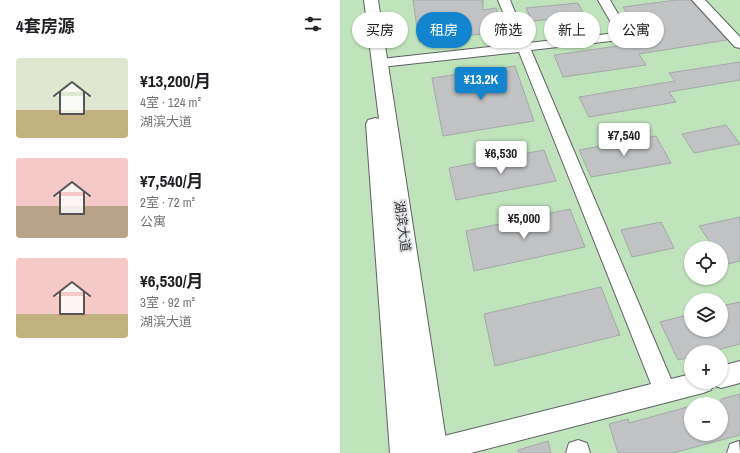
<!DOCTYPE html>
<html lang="zh">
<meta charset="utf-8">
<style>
body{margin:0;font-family:"Archivo Narrow","Noto Sans SC",sans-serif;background:#f6f6f6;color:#202124;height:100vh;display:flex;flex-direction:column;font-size:15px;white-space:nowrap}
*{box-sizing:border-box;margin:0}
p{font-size:13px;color:#757577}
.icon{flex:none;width:22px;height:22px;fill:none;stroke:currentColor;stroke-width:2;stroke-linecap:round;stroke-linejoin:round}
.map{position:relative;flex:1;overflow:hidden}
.side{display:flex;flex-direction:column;background:#fff;width:340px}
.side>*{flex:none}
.hud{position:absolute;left:12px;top:12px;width:328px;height:36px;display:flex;gap:8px}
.buttons{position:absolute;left:344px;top:241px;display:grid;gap:8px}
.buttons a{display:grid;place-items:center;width:44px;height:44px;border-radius:50%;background:#fff;box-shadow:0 1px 3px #0004;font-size:20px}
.price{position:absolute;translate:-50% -34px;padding:0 9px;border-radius:4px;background:#fff;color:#222;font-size:13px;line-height:26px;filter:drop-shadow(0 1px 2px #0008)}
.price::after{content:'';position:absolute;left:50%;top:24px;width:12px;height:9px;margin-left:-6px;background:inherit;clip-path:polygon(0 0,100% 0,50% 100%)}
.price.on{background:#1285ce;color:#fff}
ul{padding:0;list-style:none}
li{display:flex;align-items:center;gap:12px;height:100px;padding:0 16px}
li span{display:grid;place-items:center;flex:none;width:112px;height:80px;border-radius:4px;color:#555}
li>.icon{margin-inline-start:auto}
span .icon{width:48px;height:48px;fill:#fffc;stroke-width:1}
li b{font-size:17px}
h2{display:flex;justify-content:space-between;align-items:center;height:48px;padding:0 16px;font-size:17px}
.chip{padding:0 14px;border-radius:18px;background:#fff;box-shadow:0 1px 3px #0004;font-size:14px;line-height:36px}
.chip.on{background:#1285ce;color:#fff}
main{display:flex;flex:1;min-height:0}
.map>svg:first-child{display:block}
.green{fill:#bfe4bb;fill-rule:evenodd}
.building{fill:#c0c2c4;stroke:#a6a8ab}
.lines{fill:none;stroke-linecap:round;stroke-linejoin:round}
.minor-casing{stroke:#606164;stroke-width:2}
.highway-casing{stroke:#606164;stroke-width:2}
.minor{fill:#fff;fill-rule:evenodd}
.highway{fill:#fff;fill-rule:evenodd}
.labels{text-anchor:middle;stroke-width:4;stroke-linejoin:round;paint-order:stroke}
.street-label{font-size:13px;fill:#343536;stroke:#e4e6e9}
</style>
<main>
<section class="side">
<h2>4套房源<svg class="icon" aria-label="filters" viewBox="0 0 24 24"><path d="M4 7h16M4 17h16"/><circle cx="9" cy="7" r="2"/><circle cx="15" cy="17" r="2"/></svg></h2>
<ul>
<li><span style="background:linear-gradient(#dfe7d0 65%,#c2b280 0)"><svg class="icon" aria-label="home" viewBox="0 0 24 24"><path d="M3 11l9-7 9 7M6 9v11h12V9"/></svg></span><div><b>¥13,200/月</b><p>4室 · 124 m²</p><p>湖滨大道</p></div></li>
<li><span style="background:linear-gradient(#f6c9c9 60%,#b9a48a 0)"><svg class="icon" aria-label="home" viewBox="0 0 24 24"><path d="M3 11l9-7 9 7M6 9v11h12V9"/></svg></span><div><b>¥7,540/月</b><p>2室 · 72 m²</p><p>公寓</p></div></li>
<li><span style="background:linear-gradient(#f6c9c9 70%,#c2b280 0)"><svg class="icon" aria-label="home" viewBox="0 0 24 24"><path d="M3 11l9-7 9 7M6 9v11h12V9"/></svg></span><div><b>¥6,530/月</b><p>3室 · 92 m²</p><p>湖滨大道</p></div></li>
</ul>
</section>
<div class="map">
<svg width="400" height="453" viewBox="0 0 400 453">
<rect width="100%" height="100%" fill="#e4e6e9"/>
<!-- green -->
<path class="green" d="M0 0H400V453H0ZM351 248H381V278H351ZM351 300H381V330H351ZM351 352H381V382H351ZM351 404H381V434H351Z"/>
<!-- building -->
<g class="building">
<polygon points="73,0 143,0 143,10 156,8 164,31 79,42"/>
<polygon points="336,0 351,0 387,40 299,54 306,65 223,77 214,55 306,42 283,7"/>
<polygon points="238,3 245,16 192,21 186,8"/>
<polygon points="400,62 400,80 329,92 336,102 249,117 239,97 335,81 329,73"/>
<polygon points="175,66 194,121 103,136 92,78"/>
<polygon points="386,125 400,144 354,153 342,134"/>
<polygon points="316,136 331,163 251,177 239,150"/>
<polygon points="204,150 216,181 116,200 109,168"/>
<polygon points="230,209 245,247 134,271 126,231"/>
<polygon points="400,217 400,261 384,265 381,259 381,248 374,248 359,226"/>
<polygon points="321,222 334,248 292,257 281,230"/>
<polygon points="261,287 280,335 155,366 144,314"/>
<polygon points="400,302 400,344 369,352 351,352 351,357 338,360 320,322 351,314 351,330 381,330 381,306"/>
<polygon points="400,394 400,435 333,453 278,453 269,424 288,419 289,423 351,406 351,434 381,434 381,399"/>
<polygon points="208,441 211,453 178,453 178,450"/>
</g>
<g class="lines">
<!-- minor casing -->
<g class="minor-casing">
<g id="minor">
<polygon points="158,0 170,0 188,43 277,33 258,0 270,0 291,36 289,39 191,50 331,379 351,374 351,382 381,382 381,366 400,361 400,383 381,388 373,385 371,390 363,393 131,453 81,453 80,451 83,442 92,439 311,384 179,52 41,67 36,66 34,63 36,60 41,59 176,44"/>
<polygon points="352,0 365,0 400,37 400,48 395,47"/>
<polygon points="238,440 247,443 250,453 226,453 229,443"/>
<polygon points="399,441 400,453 387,453 390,444"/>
</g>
</g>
<!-- highway casing -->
<g class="highway-casing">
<polygon id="highway" points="24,0 38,0 108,453 50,453 26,124 28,120 35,118 39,119"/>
</g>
<!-- minor -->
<use href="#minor" class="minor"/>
<!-- highway -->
<use href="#highway" class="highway"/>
</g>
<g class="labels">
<!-- street labels -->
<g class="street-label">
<text transform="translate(63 226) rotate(82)" y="5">湖滨大道</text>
</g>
</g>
</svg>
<div class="buttons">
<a><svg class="icon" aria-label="locate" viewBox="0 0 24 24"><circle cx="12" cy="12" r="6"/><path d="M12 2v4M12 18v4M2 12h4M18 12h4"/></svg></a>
<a><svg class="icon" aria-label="layers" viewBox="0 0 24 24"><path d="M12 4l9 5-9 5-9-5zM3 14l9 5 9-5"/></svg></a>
<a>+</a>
<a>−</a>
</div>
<b class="price on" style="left:141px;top:101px">¥13.2K</b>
<b class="price" style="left:284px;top:157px">¥7,540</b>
<b class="price" style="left:161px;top:175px">¥6,530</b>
<b class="price" style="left:184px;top:240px">¥5,000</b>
<div class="hud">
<a class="chip">买房</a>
<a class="chip on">租房</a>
<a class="chip">筛选</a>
<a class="chip">新上</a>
<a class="chip">公寓</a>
</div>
</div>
</main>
